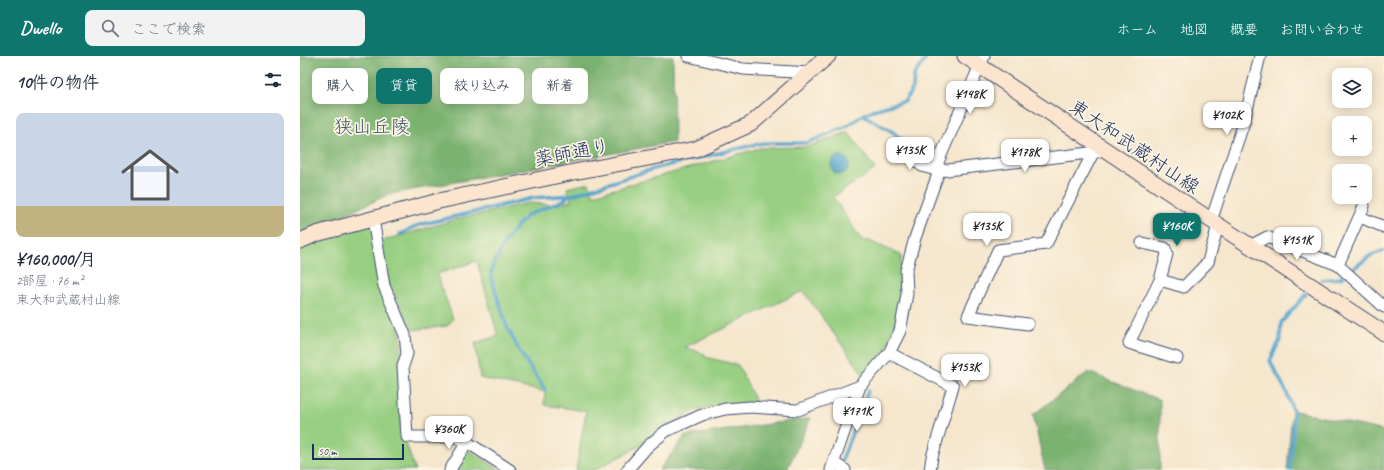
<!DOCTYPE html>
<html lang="ja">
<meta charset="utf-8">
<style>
body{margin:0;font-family:Caveat,"Klee One",sans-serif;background:#f2f2f3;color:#1f2937;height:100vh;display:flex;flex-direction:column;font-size:15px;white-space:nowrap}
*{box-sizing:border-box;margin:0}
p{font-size:13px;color:#747a83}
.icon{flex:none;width:22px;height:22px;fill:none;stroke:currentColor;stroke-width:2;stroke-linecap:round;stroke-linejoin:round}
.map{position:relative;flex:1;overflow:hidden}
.drawer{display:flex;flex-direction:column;background:#fff;width:300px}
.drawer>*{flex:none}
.hud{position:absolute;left:12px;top:12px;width:380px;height:36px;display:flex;gap:8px}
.controls{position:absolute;left:1032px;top:12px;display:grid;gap:8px}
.controls a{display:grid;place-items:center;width:40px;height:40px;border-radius:8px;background:#fff;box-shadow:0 2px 10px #0003;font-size:20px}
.scale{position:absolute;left:12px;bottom:10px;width:92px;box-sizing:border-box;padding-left:4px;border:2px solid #1b2f5e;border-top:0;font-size:11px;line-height:14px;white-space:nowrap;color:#1b2f5e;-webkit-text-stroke:3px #fcf5e5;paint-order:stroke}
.price{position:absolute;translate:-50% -34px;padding:0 9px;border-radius:8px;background:#fff;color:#222;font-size:13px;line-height:26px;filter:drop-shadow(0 1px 2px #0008)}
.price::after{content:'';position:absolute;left:50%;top:24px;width:12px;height:9px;margin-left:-6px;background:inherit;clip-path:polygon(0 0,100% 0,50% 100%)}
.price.selected{background:#0f766e;color:#fff}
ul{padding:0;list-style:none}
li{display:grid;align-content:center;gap:8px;height:212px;padding:0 16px}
li span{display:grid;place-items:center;height:124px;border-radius:8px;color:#555}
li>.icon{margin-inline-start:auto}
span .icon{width:72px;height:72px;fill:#fffc;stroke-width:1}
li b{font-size:17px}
h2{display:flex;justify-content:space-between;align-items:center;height:48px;padding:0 16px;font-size:17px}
.chip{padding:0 14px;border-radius:8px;background:#fff;box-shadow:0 2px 10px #0003;font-size:14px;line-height:36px}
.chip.selected{background:#0f766e;color:#fff}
header{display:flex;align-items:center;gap:24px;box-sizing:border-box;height:56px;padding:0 20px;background:#0f766e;color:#fff}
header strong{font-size:19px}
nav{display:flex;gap:22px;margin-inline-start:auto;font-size:14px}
.search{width:280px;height:36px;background:#f2f2f3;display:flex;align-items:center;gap:10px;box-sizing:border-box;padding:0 14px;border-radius:8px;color:#747a83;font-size:15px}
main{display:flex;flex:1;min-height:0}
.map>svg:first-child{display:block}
.green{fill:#98cf82;stroke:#5a7f70}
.forest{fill:#7ab270;stroke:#4a7067}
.water{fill:#52a4cd;stroke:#366a96}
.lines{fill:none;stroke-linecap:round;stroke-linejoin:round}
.stream{stroke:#52a4cd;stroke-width:3.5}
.street-casing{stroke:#3c4a6e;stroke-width:13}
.secondary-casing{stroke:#3c4a6e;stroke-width:17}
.street{stroke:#fff;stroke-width:11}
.secondary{stroke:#fce5cf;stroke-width:15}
.labels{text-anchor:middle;stroke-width:3.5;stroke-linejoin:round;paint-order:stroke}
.park-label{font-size:19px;fill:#3a5767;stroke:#fcf5e5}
.street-label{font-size:19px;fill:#1b2f5e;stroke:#fcf5e5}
</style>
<header>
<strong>Dwello</strong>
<div class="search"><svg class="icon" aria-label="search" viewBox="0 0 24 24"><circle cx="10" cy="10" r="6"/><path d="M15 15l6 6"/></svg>ここで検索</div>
<nav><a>ホーム</a><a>地図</a><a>概要</a><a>お問い合わせ</a></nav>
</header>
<main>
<section class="drawer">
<h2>10件の物件<svg class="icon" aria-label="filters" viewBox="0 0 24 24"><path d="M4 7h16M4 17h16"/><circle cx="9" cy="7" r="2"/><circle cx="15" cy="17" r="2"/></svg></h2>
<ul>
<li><span style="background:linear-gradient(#c9d6e8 75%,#c2b280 0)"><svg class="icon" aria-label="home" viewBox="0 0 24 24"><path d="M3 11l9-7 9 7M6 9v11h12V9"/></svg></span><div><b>¥160,000/月</b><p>2部屋 · 76 m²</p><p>東大和武蔵村山線</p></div></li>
</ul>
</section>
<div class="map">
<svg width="1084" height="414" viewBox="0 0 1084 414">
<rect width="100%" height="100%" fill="#fcf5e5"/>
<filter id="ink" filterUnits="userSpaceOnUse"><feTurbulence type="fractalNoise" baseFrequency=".025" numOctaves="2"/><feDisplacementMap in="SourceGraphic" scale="8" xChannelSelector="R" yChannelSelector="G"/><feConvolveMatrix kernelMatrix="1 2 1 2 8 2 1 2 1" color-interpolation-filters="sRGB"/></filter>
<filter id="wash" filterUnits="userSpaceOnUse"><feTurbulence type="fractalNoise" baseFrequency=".012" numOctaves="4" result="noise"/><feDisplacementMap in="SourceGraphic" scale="16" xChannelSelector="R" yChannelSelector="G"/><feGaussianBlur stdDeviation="0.9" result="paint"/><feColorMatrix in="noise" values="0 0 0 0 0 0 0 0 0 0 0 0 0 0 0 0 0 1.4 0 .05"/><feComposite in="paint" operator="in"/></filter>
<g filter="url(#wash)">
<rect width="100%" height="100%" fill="#f5e6cc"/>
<!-- green -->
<g class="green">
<path d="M548 76 575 113 533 141 563 186 567 184 601 199C601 231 600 267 584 296 579 305 571 313 565 321L503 235 385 291 405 298V301L438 309 456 346 399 353 364 371 345 387 295 414H276L286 355 244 349 245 336 180 322 175 287 198 280 177 205 137 218 153 263 147 270 112 274 89 228 82 185 154 164 228 147 256 149 271 145 267 132 289 127 293 139 460 92 507 91Z"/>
<polygon points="70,158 101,280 101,372 115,414 0,414 0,184"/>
<polygon points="165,392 200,414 156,414"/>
</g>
<!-- forest -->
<g class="forest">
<polygon points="0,0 373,0 374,86 90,138 0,179"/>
<polygon points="788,316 860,344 860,414 745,414 733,359"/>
<polygon points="992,354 1084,375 1084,414 987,414"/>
<polygon points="511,362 487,414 359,414 385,380"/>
</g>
<!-- water -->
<circle class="water" cx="540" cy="109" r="9"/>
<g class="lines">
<!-- stream -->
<g class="stream">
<polyline points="563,59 593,76 611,92 631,101"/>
<polyline points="100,178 119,169 233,142 272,139 357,112 453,89 463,87 507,87 547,70 563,59 573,54 605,45 613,32 614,19 628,0"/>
<polyline points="1021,224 1041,222 1071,199 1084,195"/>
<polyline points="245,334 220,296 207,271 191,221 192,212 203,189 217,170 228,159 266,143 266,140"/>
<polyline points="540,409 568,335"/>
<polyline points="990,414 994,357 986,335 970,305 980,284 981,267 1006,238"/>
</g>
</g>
</g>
<g filter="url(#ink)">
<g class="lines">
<!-- street casing -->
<g class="street-casing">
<g id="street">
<polyline points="388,0 443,13 510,17"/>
<polyline points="595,88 622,110 639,115 797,96"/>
<polyline points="1060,161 1084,171"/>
<polyline points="73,163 84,230 105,279 107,298 103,310 107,381 156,381 167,386 210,414"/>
<polyline points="911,165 944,66 960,0"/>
<polyline points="842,187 865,192 867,198 860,224"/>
<polyline points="950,190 967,181 1038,209 1084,251"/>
<polyline points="1038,209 1064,150"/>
<polyline points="728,268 668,260 698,194 746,188 793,97"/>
<polyline points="589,297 653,330 632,401 630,414"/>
<polyline points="877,302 829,287 860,224 884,231 908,206 918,169"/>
<polyline points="534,407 545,414"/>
<polyline points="150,414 167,386"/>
<polyline points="327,414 348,390 366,375 402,359 425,353 450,351 498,354 560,330"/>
<polyline points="531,414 560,330 589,297 600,275 607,238 606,215 615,182 639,115 638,106 684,0"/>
</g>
</g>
<!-- secondary casing -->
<g class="secondary-casing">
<g id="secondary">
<polyline points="665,0 918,169 1084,277"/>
<polyline points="0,185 16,178 139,145 274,116 396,93 451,68 528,0"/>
</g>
</g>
<!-- street -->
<use href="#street" class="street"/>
<!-- secondary -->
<use href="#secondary" class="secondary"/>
</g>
</g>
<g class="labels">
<!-- park labels -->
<g class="park-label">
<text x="72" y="77">狭山丘陵</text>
</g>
<!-- street labels -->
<g class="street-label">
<text transform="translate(835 90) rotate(34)" y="7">東大和武蔵村山線</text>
<text transform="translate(272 96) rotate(-11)" y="7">薬師通り</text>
</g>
</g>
</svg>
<div class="controls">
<a><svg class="icon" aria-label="layers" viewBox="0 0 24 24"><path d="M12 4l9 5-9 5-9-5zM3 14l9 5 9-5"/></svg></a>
<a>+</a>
<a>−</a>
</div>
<div class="scale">50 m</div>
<b class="price" style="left:670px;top:59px">¥148K</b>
<b class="price" style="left:927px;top:80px">¥102K</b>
<b class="price" style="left:610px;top:115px">¥135K</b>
<b class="price" style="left:725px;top:117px">¥178K</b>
<b class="price" style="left:687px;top:191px">¥135K</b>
<b class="price selected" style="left:877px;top:191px">¥160K</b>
<b class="price" style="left:997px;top:205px">¥151K</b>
<b class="price" style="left:665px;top:332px">¥153K</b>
<b class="price" style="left:557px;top:376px">¥171K</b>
<b class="price" style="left:149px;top:394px">¥360K</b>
<div class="hud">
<a class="chip">購入</a>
<a class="chip selected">賃貸</a>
<a class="chip">絞り込み</a>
<a class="chip">新着</a>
</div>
</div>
</main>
